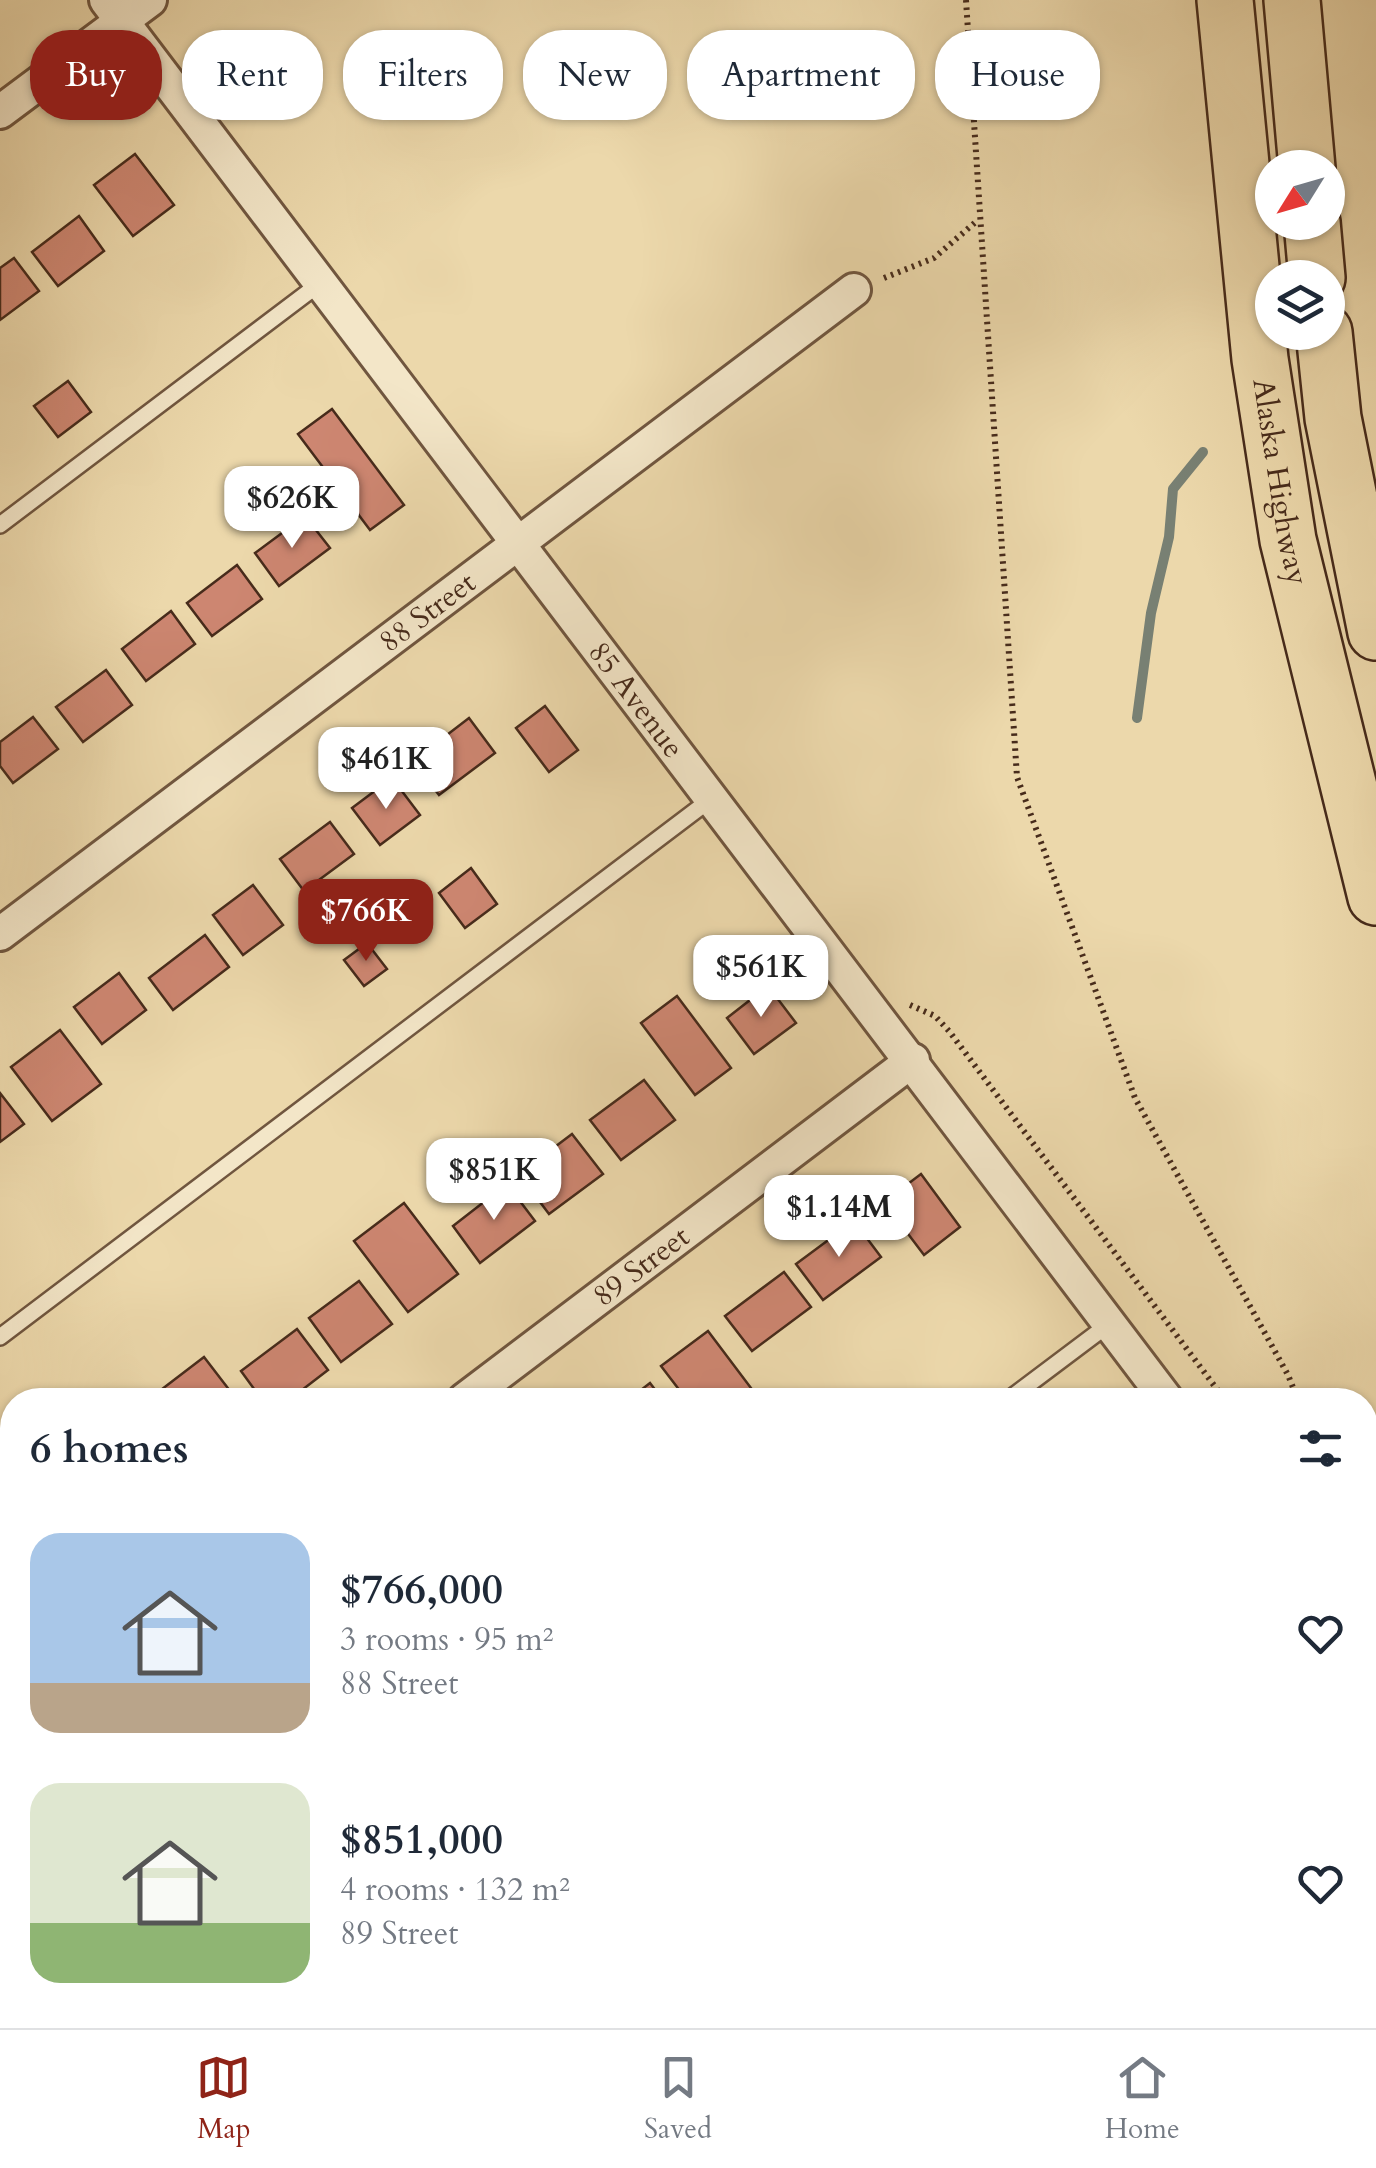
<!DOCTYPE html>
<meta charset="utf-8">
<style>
body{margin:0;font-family:Cardo,serif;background:#f2f2f3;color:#1f2937;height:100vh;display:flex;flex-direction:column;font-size:38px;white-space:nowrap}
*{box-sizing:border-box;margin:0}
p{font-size:32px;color:#747a83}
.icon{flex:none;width:55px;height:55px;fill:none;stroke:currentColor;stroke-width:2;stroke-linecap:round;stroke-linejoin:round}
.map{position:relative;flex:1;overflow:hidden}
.side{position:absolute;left:0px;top:1388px;width:1378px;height:642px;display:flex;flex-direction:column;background:#fff;border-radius:40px 40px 0 0;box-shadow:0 2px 8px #0004}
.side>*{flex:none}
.banner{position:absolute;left:30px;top:30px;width:1318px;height:90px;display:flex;gap:20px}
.needle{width:65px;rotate:233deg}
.controls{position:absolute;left:1255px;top:150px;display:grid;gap:20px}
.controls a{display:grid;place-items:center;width:90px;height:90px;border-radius:50%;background:#fff;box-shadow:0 2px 8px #0004;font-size:50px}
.price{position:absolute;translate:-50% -85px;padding:0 22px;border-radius:20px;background:#fff;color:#222;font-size:32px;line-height:65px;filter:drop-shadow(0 2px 5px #0008)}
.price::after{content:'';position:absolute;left:50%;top:60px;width:30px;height:22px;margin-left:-15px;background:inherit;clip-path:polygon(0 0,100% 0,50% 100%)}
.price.selected{background:#8f2418;color:#fff}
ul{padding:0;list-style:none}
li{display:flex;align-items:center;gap:30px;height:250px;padding:0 30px}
li span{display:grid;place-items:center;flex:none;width:280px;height:200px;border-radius:30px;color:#555}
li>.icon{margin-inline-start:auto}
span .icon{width:120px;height:120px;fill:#fffc;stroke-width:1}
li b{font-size:42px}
h2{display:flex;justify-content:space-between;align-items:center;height:120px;padding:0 30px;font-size:42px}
.chip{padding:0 35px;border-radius:40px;background:#fff;box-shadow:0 2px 8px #0004;font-size:35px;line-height:90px}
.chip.selected{background:#8f2418;color:#fff}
.tabs{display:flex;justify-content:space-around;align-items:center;height:140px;border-top:2px solid #e0e1e3;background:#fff;font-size:28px;color:#747a83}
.tabs a{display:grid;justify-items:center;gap:5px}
.tabs .selected{color:#8f2418}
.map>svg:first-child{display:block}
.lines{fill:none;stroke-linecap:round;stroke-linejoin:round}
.stream{stroke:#788073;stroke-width:10}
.building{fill:#cd8671;stroke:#472b1b;stroke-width:2.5}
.lane-casing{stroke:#70563f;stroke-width:20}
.street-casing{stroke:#70563f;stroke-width:38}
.highway-casing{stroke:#472b1b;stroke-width:60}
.path{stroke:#472b1b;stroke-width:6;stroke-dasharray:2.5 5;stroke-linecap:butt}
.lane{stroke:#f3e6c8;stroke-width:15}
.street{stroke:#f3e6c8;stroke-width:32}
.highway{stroke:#ecd8ab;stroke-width:55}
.labels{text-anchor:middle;stroke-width:9;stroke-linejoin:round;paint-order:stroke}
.street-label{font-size:30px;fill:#472b1b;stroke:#f3e6c8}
</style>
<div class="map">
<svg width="1376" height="2028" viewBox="0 0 1376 2028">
<rect width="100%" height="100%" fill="#ecd8ab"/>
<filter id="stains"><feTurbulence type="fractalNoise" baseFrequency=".002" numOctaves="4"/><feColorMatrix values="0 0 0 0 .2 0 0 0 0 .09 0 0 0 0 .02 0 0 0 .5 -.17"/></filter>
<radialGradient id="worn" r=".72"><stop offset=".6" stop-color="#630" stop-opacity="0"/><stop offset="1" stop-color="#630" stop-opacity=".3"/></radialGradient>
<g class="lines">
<!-- stream -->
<polyline class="stream" points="1137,718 1151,613 1169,537 1173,489 1203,452"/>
</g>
<!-- building -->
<g class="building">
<polygon points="135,154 174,205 133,236 94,185"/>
<polygon points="79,216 104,251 58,286 32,252"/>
<polygon points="14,258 39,291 0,320 0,268"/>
<polygon points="68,381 91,412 58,437 34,406"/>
<polygon points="332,409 404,505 370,530 298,434"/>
<polygon points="305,516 330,548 279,586 255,553"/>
<polygon points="237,565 262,599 212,636 187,603"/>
<polygon points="171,611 195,644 146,681 122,649"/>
<polygon points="106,670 132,705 83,742 56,707"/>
<polygon points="545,706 578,750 549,772 516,728"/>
<polygon points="33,717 58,749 13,783 0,766 0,742"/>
<polygon points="469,718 495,753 439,795 413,761"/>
<polygon points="392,778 420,815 380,845 352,808"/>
<polygon points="330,822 354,854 304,891 280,859"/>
<polygon points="471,868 497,904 465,928 439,893"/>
<polygon points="253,885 283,925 243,955 213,915"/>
<polygon points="205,935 229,967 173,1010 149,978"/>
<polygon points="367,943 387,969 364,986 344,960"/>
<polygon points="119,973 146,1010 102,1044 74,1007"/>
<polygon points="768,986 796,1023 754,1054 727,1018"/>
<polygon points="677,996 731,1068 695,1095 641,1023"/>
<polygon points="60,1030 101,1084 52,1121 11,1067"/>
<polygon points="644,1080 675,1120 621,1160 590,1120"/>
<polygon points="0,1093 24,1124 0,1142"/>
<polygon points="572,1134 603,1174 549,1214 519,1174"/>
<polygon points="921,1174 960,1227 924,1255 884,1202"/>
<polygon points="507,1184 535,1221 480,1263 453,1226"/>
<polygon points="404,1203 458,1274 408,1312 354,1241"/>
<polygon points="854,1221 881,1257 823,1300 796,1264"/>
<polygon points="784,1272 811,1307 752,1351 725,1316"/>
<polygon points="359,1281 392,1324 341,1362 309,1318"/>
<polygon points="297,1329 328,1370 289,1400 262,1400 241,1371"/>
<polygon points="708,1331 760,1400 687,1400 661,1366"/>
<polygon points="204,1357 237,1400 156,1400 153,1396"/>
<polygon points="650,1383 663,1400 628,1400"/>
<polygon points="0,1587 12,1604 12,1617 0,1627"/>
<polygon points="12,1856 12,1908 0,1917 0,1865"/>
<polygon points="879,2018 916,2018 924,2028 865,2028"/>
</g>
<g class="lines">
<!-- lane casing -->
<g class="lane-casing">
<g id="lane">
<polyline points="0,525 319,284"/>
<polyline points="0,1337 711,799"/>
<polyline points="1008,1400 1109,1324"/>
<polyline points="1365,1962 1376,1954"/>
<polyline points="176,2028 190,2018"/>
<polyline points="1275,2028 1289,2018"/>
</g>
</g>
<!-- street casing -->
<g class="street-casing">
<g id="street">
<path id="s1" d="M106 0 1167 1400"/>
<polyline points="0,112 150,0"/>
<path id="s2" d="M0 934 854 290"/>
<path id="s3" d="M464 1400 913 1060"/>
<polyline points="0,1479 12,1496"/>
<polyline points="1365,1662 1376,1677"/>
<polyline points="0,1751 12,1741"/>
<polyline points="406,2018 414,2028"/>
<polyline points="717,2028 731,2018"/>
</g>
</g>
<!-- highway casing -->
<g class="highway-casing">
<g id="highway">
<path id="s4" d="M1225 0 1260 359 1288 540 1376 897"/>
<polyline points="1292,0 1307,168"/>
<polyline points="1312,222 1317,278"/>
<polyline points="1324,332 1333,418 1376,632"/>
</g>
</g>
<!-- path -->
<g class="path">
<polyline points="966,0 1017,777 1135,1098 1288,1375 1298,1400"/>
<polyline points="884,278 934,258 978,220"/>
<polyline points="910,1005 935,1016 949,1031 1225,1400"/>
<polyline points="1365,1587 1376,1602"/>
</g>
<!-- lane -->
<use href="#lane" class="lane"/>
<!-- street -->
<use href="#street" class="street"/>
<!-- highway -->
<use href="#highway" class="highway"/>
</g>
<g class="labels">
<!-- street labels -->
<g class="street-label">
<text dy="10" stroke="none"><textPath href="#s4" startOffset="485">Alaska Highway</textPath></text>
<text dy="10" stroke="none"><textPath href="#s2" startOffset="535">88 Street</textPath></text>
<text dy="10" stroke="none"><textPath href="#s1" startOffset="878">85 Avenue</textPath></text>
<text dy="10" stroke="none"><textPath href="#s3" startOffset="222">89 Street</textPath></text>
</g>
</g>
<rect width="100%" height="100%" filter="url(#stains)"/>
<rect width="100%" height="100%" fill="url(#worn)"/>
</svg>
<div class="controls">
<a><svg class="needle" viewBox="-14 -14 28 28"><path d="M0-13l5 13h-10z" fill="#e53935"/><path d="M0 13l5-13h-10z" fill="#747a83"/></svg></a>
<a><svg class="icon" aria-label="layers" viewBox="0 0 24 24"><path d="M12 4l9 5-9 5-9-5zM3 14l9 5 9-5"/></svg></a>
</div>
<b class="price" style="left:292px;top:551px">$626K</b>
<b class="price" style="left:386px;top:812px">$461K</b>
<b class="price selected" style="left:366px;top:964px">$766K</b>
<b class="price" style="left:761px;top:1020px">$561K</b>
<b class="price" style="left:494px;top:1223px">$851K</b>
<b class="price" style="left:839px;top:1260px">$1.14M</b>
<div class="banner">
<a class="chip selected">Buy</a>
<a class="chip">Rent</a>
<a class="chip">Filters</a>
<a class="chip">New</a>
<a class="chip">Apartment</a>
<a class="chip">House</a>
</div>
<section class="side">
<h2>6 homes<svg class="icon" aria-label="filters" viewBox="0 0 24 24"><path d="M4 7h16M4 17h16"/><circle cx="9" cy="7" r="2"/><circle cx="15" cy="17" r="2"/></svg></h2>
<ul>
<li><span style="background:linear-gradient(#a9c7e8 75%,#b9a48a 0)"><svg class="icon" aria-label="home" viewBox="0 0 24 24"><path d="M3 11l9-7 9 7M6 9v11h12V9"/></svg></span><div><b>$766,000</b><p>3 rooms · 95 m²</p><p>88 Street</p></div><svg class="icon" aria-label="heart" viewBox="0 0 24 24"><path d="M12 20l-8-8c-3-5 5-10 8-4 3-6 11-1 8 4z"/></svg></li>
<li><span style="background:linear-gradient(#dfe7d0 70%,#8fb573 0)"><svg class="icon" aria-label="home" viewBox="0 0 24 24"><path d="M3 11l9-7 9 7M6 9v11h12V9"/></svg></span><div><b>$851,000</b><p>4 rooms · 132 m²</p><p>89 Street</p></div><svg class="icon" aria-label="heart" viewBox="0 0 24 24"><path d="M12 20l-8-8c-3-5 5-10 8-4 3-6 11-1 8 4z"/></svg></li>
</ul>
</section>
</div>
<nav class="tabs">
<a class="selected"><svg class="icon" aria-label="map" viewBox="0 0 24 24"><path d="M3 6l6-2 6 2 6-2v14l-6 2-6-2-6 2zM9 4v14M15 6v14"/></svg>Map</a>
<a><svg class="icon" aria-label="saved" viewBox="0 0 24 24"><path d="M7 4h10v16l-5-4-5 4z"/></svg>Saved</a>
<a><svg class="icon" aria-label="home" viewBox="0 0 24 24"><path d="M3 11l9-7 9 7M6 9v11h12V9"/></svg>Home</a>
</nav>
